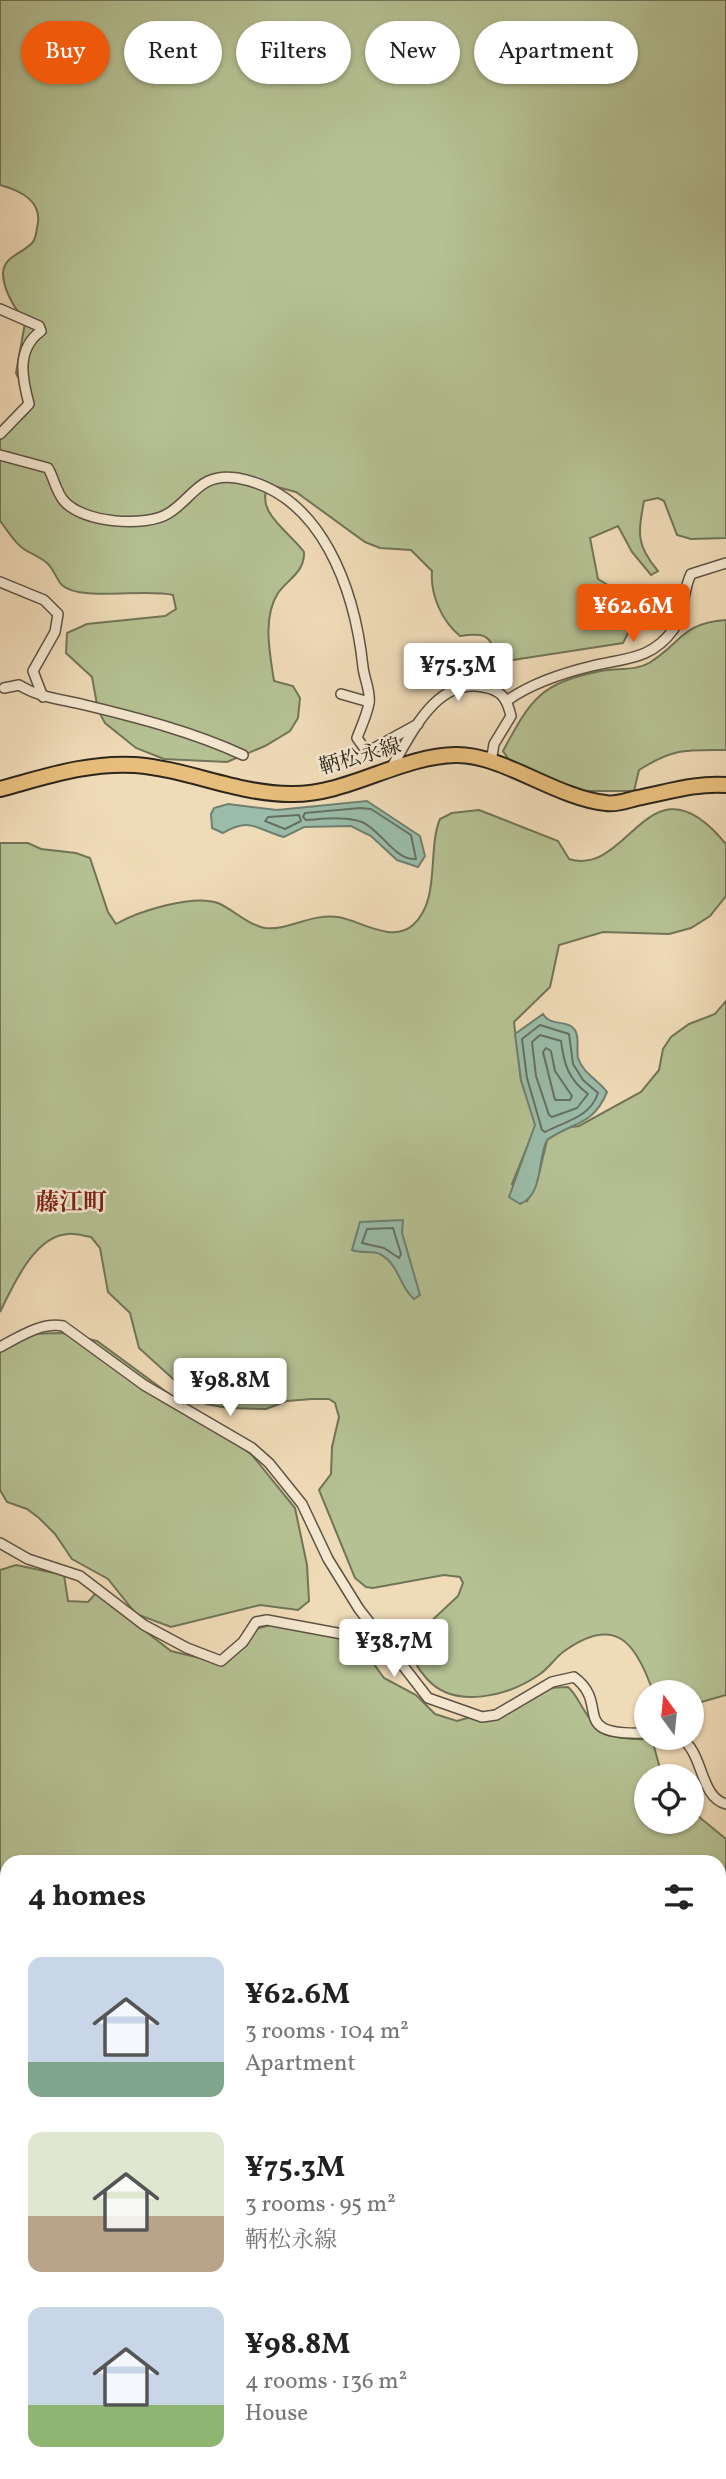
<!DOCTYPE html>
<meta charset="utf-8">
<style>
body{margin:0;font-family:Vollkorn,"Noto Serif JP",serif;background:#f2f2f2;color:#222;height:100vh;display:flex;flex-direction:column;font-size:26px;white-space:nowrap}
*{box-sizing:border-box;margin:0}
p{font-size:23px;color:#767676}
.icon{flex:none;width:38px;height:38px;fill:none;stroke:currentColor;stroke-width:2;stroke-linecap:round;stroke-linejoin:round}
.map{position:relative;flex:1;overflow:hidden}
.sheet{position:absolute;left:0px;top:1855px;width:726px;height:625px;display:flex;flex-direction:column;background:#fff;border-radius:21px 21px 0 0;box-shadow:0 2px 5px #0004}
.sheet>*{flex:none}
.top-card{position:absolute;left:21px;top:21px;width:684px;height:63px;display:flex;gap:14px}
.needle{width:46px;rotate:345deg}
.fabs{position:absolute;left:634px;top:1680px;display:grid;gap:14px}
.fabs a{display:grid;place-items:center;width:70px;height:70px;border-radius:50%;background:#fff;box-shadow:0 2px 5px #0004;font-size:35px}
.price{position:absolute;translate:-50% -60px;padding:0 16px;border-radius:7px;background:#fff;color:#222;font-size:23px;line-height:46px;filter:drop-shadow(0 2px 4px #0008)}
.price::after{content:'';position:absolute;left:50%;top:42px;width:21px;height:16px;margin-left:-10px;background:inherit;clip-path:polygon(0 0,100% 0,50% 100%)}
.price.on{background:#ea580c;color:#fff}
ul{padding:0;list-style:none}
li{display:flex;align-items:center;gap:21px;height:175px;padding:0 28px}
li span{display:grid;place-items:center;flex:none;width:196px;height:140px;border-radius:14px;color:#555}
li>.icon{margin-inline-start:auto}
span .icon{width:84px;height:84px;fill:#fffc;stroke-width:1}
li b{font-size:30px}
h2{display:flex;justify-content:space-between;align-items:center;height:84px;padding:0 28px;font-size:30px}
.pill{padding:0 24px;border-radius:32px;background:#fff;box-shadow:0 2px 5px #0004;font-size:24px;line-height:63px}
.pill.on{background:#ea580c;color:#fff}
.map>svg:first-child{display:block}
.green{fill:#b5c193;stroke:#717458;stroke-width:2}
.water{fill:#9bbca9;stroke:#6f8071;stroke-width:2}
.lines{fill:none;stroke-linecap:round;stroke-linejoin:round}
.shore{stroke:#647162;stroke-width:2}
.street-casing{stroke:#5e5343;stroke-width:12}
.primary-casing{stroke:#2d261c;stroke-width:18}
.street{stroke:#f5e8d1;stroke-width:9}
.primary{stroke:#e8be7c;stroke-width:14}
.labels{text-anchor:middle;stroke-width:5;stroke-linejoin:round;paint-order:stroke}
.street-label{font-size:21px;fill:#2d261c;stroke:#f5e8d1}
.quarter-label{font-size:24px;font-weight:bold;fill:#7a1f14;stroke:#f5e8d1}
</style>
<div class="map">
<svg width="726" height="2479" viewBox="0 0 726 2479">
<rect width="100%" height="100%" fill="#f0dbb8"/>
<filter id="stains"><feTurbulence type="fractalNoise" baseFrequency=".00286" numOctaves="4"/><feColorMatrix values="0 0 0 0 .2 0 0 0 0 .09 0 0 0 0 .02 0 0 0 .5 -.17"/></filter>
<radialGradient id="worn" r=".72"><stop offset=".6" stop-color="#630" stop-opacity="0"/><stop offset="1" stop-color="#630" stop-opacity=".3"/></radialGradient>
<!-- green -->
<g class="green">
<path d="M0 0H726V538L691 539 677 535 664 501 658 498 644 501C638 534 636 545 658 571L651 575 632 552 618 526 590 538 598 579C630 598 643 607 623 643L506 661C484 645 499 630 460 636 442 621 430 595 432 571L411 550 380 548 365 542 296 492 269 485C253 511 290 532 304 552 305 572 288 579 278 593 262 618 270 654 274 681L293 686 300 698 298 718 290 731 265 746 227 762 164 759 136 748 105 723 98 710 92 677 66 653 67 633 87 624 165 616 176 609 173 595C145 588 80 602 62 585 56 579 54 569 47 563 41 558 36 556 29 552 17 547 8 531 0 521V432C15 424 39 413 28 392 25 385 19 381 16 373L25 323C16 309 3 291 3 273 4 256 22 254 32 243 36 239 36 234 37 228 44 202 22 191 0 185Z"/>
<path d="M726 620V750C686 750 674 748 639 770L634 791H577L515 769 503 751C531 699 540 683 601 671 616 668 635 671 649 663 681 644 681 623 726 620Z"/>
<path d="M479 810 558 841 569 859C630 878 649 750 726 844V896L710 916 691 928 669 934 603 932 559 945 550 987 514 1022 521 1080 536 1125 512 1184 527 1201 537 1182 547 1140 564 1128 579 1126 641 1092 659 1070 663 1049 671 1037 689 1024 715 1014 726 1001V1695L691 1705V1692H653C636 1642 615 1614 563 1652 555 1658 549 1668 540 1674 509 1696 455 1710 427 1679 419 1670 407 1653 409 1642L458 1596 463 1583 460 1577 444 1575 373 1588 366 1587 355 1578 319 1490 331 1474 332 1447 339 1417 335 1403 329 1399H312L287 1401 266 1409 228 1408 206 1404 193 1397 139 1348 130 1313 108 1292 100 1248 91 1237C84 1236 75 1233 68 1234 34 1236 13 1286 0 1312V843H28L41 849 76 853 90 858 108 912 116 924C139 911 193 894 218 903 234 910 248 925 265 928 287 931 312 913 338 917 359 920 392 944 413 925 441 900 427 850 440 819L452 813Z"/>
<polygon points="62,1333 97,1341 252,1455 295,1508 307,1565 309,1601 298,1610 260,1605 171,1627 136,1614 108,1579 72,1559 55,1534 39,1518 27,1509 7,1502 0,1490 0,1346 26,1334"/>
<path d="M16 1565 64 1575 68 1601 88 1602 96 1593 171 1651 216 1662C226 1653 237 1640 248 1633 281 1614 321 1631 355 1638L384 1678 416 1695 435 1714 457 1721 503 1708 547 1688 568 1687C575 1693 579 1702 584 1710 601 1739 621 1740 652 1739L662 1776H646V1822H691V1818L698 1816 726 1839V1876L719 1884V1862H7V2036L0 2035V1570Z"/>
<polygon points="719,1919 725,1920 722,1941 726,1958 726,2288 719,2289"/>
<polygon points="0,2138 7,2141 7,2398 0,2397"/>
<polygon points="719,2323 726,2323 726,2479 548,2479 552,2473 719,2473"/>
</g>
<!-- water -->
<g class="water">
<path d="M367 801 420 836 425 856 418 867 397 860 371 836 351 826 304 827 284 837C257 830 251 816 223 833L212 828 211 814 214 808 228 804 277 810Z"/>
<path d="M543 1014C550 1027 568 1019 575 1030 580 1039 576 1049 578 1058 583 1073 598 1080 607 1092 593 1126 574 1121 547 1140 537 1159 544 1194 520 1204L509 1197 535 1125 521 1080 515 1034Z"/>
<path d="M403 1220 402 1233 420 1295 414 1299C399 1287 400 1265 380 1254 372 1250 362 1254 352 1250L360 1222Z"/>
</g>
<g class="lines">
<!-- shore -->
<g class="shore">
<path d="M360 808 371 809 411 835 416 859C395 861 381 830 362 822 346 816 323 819 306 820L303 817 305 813Z"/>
<polygon points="299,815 301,821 285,829 265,821 268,817"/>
<path d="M540 1025 569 1034 573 1064 583 1080 598 1093C590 1118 565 1121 545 1132L542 1130 527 1078 522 1039Z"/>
<path d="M540 1035 561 1041C564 1064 568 1079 588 1094L577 1108 552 1117 549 1115 536 1076 532 1042Z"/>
<polygon points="546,1048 551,1051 555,1071 572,1096 570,1100 555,1100 543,1052"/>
<polygon points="393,1228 401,1254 399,1258 384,1248 362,1243 367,1229"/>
</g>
<!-- street casing -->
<g class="street-casing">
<g id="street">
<path d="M0 309 39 326 41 331C16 349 22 378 29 404L0 434"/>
<path d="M0 455 48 468C54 478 56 492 64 501 83 523 146 528 169 513 193 498 200 472 237 478 323 493 355 592 363 667 364 678 371 692 369 703 367 715 361 727 357 738L367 752 418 724"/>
<polyline points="0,582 44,600 58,614 55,632 33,671 43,697"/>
<path d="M4 688 19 685C40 698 61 699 85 705 139 718 193 732 243 755"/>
<polyline points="341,694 369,702"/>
<path d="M508 700C532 683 563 673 592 666 625 658 651 660 673 630 685 614 682 592 691 574L726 563"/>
<path d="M391 768C412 734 435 678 483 687 502 690 507 699 511 716L494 744 492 756 484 758"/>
<path d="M0 1347C19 1337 41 1322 63 1326L144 1385 252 1448 269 1463 302 1504 328 1559 359 1609 428 1698 482 1717 496 1715 552 1682 574 1677C612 1705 566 1736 646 1733"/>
<polyline points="0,1543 28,1559 80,1576 144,1625 187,1648 221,1661 243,1642 256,1622 267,1620 380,1641"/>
<path d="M680 1738C704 1751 699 1797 726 1804"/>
<polyline points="0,2029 7,2037"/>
<polyline points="0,2123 7,2126"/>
<polyline points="719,2307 726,2308"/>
<polyline points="0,2457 7,2459"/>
<polyline points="41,2473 57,2479"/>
<polyline points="516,2473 522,2479"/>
</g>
</g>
<!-- primary casing -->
<g class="primary-casing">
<path id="primary" d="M0 789C45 777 88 762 135 765 188 769 237 794 291 794 348 795 399 756 456 755 502 754 556 798 606 803 616 805 628 800 637 798 668 792 695 783 726 785"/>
</g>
<!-- street -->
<use href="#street" class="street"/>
<!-- primary -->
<use href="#primary" class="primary"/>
</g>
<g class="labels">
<!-- street labels -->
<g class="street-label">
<text transform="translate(360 756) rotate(-16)" y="7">鞆松永線</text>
</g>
<!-- quarter labels -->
<g class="quarter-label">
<text x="71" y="1210">藤江町</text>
</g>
</g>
<rect width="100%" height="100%" filter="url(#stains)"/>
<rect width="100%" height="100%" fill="url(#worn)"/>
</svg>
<div class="fabs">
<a><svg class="needle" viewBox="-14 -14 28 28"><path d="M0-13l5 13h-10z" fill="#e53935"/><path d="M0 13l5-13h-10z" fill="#767676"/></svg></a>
<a><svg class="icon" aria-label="locate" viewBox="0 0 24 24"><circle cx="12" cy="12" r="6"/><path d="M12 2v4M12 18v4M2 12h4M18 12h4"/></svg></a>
</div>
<b class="price on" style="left:633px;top:644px">¥62.6M</b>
<b class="price" style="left:458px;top:703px">¥75.3M</b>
<b class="price" style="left:230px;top:1418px">¥98.8M</b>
<b class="price" style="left:394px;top:1679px">¥38.7M</b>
<div class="top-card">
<a class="pill on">Buy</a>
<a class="pill">Rent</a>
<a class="pill">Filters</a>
<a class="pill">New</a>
<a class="pill">Apartment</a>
</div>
<section class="sheet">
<h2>4 homes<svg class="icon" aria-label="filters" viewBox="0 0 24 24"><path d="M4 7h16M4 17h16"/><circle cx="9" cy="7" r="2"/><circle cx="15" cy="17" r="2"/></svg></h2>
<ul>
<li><span style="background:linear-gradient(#c9d6e8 75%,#7fa58c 0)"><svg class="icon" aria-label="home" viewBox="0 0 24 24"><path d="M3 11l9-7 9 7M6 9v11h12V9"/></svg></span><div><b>¥62.6M</b><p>3 rooms · 104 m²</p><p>Apartment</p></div></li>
<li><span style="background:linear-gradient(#dfe7d0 60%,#b9a48a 0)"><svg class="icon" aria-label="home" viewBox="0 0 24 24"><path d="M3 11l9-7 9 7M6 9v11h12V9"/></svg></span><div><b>¥75.3M</b><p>3 rooms · 95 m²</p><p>鞆松永線</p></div></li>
<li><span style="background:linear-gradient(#c9d6e8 70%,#8fb573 0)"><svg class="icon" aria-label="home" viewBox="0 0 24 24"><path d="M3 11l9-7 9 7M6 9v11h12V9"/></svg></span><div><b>¥98.8M</b><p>4 rooms · 136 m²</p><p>House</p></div></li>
</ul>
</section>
</div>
